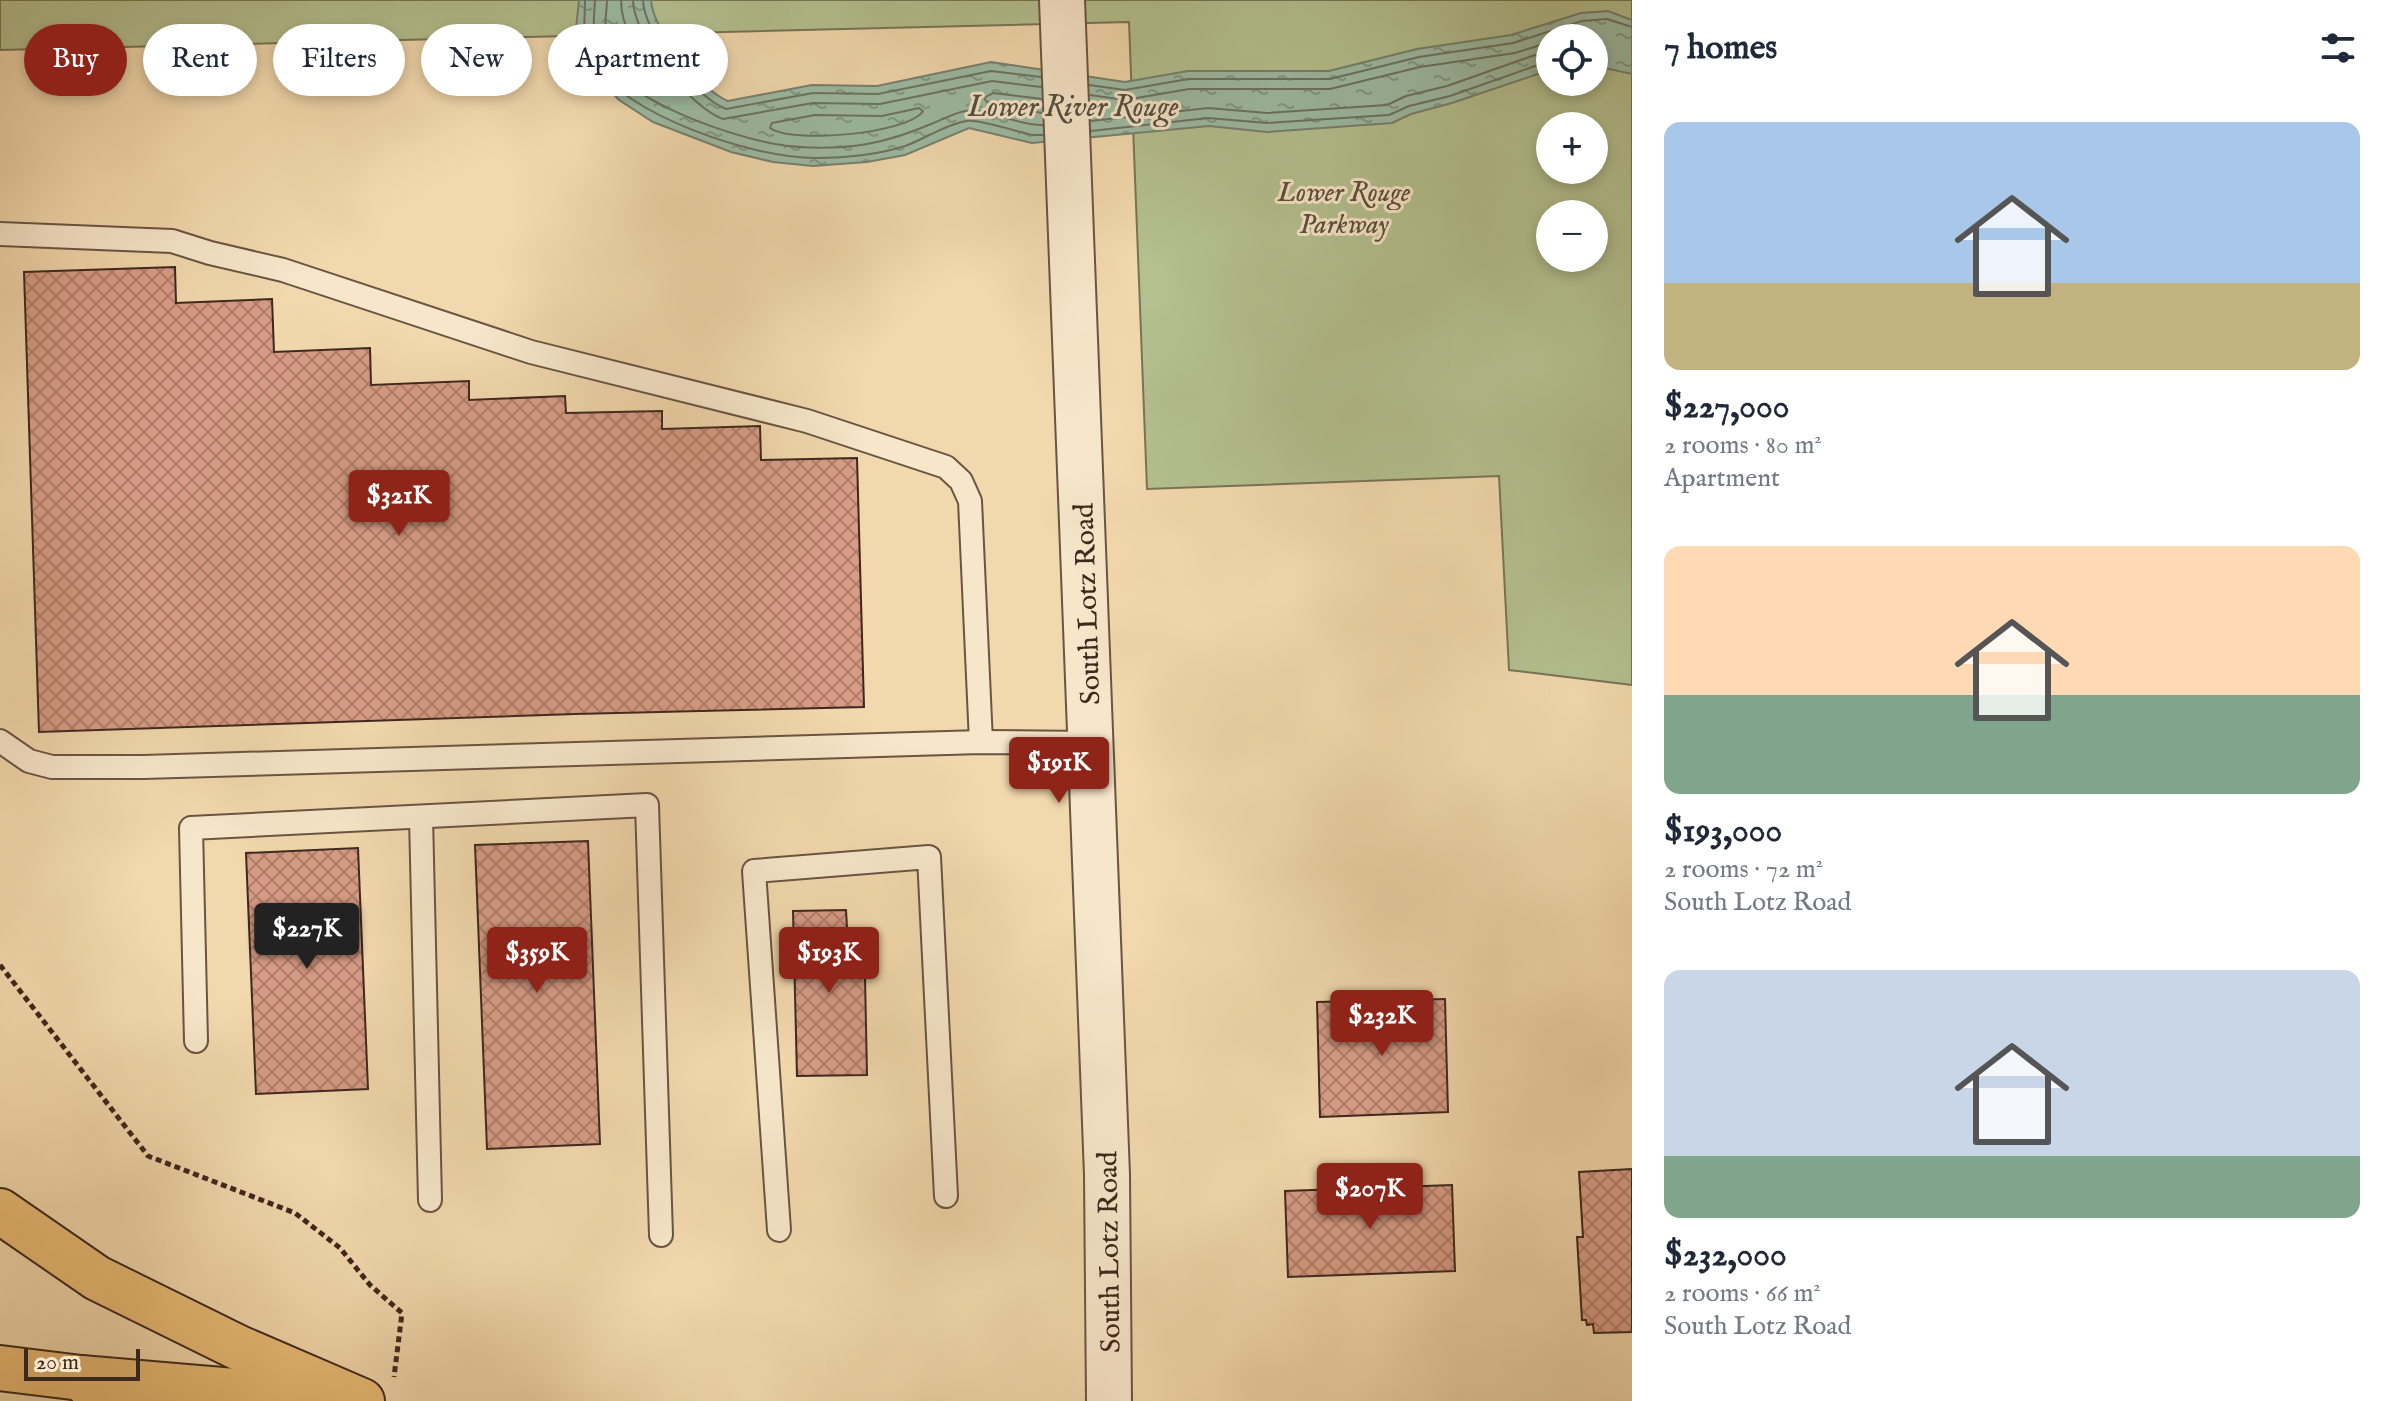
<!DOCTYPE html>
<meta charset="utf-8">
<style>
body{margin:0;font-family:"IM FELL English",serif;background:#f2f2f3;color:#1f2937;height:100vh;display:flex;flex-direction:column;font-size:30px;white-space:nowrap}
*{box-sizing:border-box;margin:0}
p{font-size:26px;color:#747a83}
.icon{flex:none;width:44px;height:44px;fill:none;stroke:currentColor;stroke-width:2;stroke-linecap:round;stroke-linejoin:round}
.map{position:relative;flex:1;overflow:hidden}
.details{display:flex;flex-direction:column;background:#fff;width:760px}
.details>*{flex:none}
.top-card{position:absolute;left:24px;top:24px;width:760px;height:72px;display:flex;gap:16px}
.buttons{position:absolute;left:1536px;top:24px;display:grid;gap:16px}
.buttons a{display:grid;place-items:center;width:72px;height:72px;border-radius:50%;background:#fff;box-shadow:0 4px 12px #0003;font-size:40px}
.scale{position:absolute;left:24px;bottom:20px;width:116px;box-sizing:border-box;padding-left:8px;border:4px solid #3d281e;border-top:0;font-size:22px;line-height:28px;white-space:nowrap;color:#3d281e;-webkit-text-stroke:6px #f7e6ca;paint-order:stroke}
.price{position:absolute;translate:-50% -68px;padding:0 18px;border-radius:8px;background:#8f2418;color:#fff;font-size:26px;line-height:52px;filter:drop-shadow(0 2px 4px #0008)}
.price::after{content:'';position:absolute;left:50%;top:48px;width:24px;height:18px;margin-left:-12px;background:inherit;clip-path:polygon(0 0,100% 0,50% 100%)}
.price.current{background:#222;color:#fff}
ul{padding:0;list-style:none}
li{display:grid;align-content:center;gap:16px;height:424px;padding:0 32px}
li span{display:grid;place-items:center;height:248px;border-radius:16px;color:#555}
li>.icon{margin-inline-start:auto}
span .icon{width:144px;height:144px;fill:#fffc;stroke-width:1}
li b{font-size:34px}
h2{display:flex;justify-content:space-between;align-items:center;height:96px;padding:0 32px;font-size:34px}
.chip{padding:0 28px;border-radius:36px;background:#fff;box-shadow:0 4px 12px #0003;font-size:28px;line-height:72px}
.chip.current{background:#8f2418;color:#fff}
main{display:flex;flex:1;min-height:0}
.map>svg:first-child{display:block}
.park{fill:#b4c08f;stroke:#787456;stroke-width:2;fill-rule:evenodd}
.water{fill:url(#water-ripples);stroke:#76806e;stroke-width:2}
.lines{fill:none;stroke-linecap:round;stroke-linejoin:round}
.shore{stroke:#6c7261;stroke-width:2}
.building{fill:url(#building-cross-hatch);stroke:#3d281e;stroke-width:2}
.service-casing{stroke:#6a5442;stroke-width:26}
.tertiary-casing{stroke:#6a5442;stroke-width:48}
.primary-casing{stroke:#3d281e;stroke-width:48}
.motorway-casing{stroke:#3d281e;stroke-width:48}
.path{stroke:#3d281e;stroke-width:5;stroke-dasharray:6 4;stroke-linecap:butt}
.service{stroke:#f7e6ca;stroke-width:22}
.tertiary{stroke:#f7e6ca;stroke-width:44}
.primary{stroke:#e9bc76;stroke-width:44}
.motorway{stroke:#e9bc76;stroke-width:44}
.labels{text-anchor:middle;stroke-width:6;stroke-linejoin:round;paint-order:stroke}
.park-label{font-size:28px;font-style:italic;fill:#5b4e3a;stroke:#f7e6ca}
.street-label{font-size:28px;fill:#3d281e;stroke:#f7e6ca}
.water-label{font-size:30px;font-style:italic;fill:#554d40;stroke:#f7e6ca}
</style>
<main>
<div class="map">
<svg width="1632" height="1401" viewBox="0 0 1632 1401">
<defs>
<pattern id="water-ripples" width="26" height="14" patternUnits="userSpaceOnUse" patternTransform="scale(2)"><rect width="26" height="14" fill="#9cbba4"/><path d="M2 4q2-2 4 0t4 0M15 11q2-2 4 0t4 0" fill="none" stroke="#809885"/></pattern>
<pattern id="building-cross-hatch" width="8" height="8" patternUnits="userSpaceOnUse" patternTransform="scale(2)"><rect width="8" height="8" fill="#d89c85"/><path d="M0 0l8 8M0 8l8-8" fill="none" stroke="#b07f6c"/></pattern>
</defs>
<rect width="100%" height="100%" fill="#f2d8ad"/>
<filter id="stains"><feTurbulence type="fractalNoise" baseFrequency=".0025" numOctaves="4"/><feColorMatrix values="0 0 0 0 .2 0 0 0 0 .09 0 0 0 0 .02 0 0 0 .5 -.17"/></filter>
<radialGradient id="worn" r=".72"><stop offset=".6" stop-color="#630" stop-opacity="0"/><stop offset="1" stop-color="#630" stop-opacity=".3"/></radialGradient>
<!-- park -->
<path class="park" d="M0 0H1632V685L1509 670 1499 476 1147 489 1129 22 0 50ZM1550 38H1594V82H1550ZM1550 126H1594V170H1550ZM1550 214H1594V258H1550Z"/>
<!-- water -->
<path class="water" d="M579 0H651C652 29 701 91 728 101L812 85 877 86 991 62 1125 82 1188 71H1329L1417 49 1511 35 1581 13 1608 11 1632 20V74L1605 68 1594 69V38H1550V72L1541 73 1452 103 1411 114 1392 123 1267 132 1209 126 1032 143 969 128 905 155 867 162 813 166 773 162 731 152 653 122 619 100 585 64 575 38Z"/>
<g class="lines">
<!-- shore -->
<g class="shore">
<path d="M585 0C585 21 581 40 592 60 622 115 754 158 814 158 843 158 877 155 905 146 925 139 946 124 967 121 979 119 1018 132 1032 135H1043"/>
<path d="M595 0C594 19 591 36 600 54 624 100 726 135 775 144 805 149 837 149 867 144 890 140 910 133 931 124 942 120 954 113 965 111 985 107 1019 126 1043 125"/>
<path d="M607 0C607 10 604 22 606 33 609 57 642 84 663 91L665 85C645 59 621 34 621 0"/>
<path d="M633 0C633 36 690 107 723 119L813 103 880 104 992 81 1041 87"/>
<path d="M643 0C643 32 696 98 726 109L813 93 878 94 991 71 1041 77"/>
<polyline points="1089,85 1125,90 1188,79 1330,79 1419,57 1513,43 1582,21 1607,19 1632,27"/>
<polyline points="1090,95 1125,100 1189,89 1330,89 1420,67 1515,53 1550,42"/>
<polyline points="1042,99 993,93 984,98 987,102 1042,113"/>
<path d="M919 108 923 111C908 134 791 144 770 128L772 123 815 115 882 116Z"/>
<polyline points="1091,121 1208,108 1267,113 1387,105 1406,96 1447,86 1535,55 1550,54"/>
<polyline points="1091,131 1208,118 1267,123 1389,115 1409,106 1450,96 1538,65 1550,64"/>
</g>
</g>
<!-- building -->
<g class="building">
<polygon points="175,267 176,303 272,299 274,352 370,348 371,385 469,381 469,400 565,396 566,413 662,411 662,429 760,426 761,460 857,458 864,707 575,714 39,732 24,272"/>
<polygon points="588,841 600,1144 487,1149 475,845"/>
<polygon points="358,848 368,1089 256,1094 246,853"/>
<polygon points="846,910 847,928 864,928 867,1075 797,1076 793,911"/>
<polygon points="1445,999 1448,1112 1320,1117 1317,1002"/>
<polygon points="1632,1169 1632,1332 1594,1333 1593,1324 1587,1325 1586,1320 1582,1320 1577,1237 1583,1237 1579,1172"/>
<polygon points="1452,1185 1455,1271 1288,1277 1285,1191"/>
</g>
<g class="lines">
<!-- service casing -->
<g class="service-casing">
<g id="service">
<polyline points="0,234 172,241 210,253 283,270 531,352 807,421 946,467 961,481 970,501 981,742"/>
<polyline points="0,741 29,761 52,767 143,767 981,742 1091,743"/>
<polyline points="421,817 430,1200"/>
<polyline points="196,1041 191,828 647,805 661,1235"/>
<polyline points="779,1230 754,871 929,857 946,1196"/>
</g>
</g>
<!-- tertiary casing -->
<g class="tertiary-casing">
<polyline id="tertiary" points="1062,0 1107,1175 1109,1401"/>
</g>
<!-- primary casing -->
<g class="primary-casing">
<polyline id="primary" points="0,1368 81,1378 352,1401"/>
</g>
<!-- motorway casing -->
<g class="motorway-casing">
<g id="motorway">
<polyline points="0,1211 97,1278 239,1348 362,1401"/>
<polyline points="81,1378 106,1401"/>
</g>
</g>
<!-- path -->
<polyline class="path" points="0,965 148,1156 295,1213 340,1248 370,1285 402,1313 394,1377"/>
<!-- service -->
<use href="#service" class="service"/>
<!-- tertiary -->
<use href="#tertiary" class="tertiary"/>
<!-- primary -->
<use href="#primary" class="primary"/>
<!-- motorway -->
<use href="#motorway" class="motorway"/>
</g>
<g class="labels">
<!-- park labels -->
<g class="park-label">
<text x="1344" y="201">Lower Rouge<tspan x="1344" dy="32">Parkway</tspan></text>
</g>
<!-- street labels -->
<g class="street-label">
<text transform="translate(1086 604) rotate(-92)" y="10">South Lotz Road</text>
<text transform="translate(1108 1252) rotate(-91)" y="10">South Lotz Road</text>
</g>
<!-- water labels -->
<g class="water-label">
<text x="1073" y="116">Lower River Rouge</text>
</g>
</g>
<rect width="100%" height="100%" filter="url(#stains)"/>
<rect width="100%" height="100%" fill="url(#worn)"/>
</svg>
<div class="buttons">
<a><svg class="icon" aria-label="locate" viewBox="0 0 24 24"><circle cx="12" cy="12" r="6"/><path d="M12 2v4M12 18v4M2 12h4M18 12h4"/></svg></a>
<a>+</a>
<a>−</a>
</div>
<div class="scale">20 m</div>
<b class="price" style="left:399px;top:538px">$321K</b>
<b class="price" style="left:1059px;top:805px">$191K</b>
<b class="price current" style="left:307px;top:971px">$227K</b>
<b class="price" style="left:537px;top:995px">$359K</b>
<b class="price" style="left:829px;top:995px">$193K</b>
<b class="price" style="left:1382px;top:1058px">$232K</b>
<b class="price" style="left:1370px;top:1231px">$207K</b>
<div class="top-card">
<a class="chip current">Buy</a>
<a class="chip">Rent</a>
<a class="chip">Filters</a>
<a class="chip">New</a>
<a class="chip">Apartment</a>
</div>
</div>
<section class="details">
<h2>7 homes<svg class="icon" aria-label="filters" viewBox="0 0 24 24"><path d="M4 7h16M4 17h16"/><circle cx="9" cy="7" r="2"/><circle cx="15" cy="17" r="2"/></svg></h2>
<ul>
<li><span style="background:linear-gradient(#a9c7e8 65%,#c2b280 0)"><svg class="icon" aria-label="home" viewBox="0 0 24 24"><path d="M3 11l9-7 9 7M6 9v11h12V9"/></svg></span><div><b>$227,000</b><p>2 rooms · 80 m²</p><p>Apartment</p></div></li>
<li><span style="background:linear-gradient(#ffd9b3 60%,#7fa58c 0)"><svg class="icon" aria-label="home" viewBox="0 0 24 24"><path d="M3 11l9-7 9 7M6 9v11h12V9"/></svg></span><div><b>$193,000</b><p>2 rooms · 72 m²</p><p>South Lotz Road</p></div></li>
<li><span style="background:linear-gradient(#c9d6e8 75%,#7fa58c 0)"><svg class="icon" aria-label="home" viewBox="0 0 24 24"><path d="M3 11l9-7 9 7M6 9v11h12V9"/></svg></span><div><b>$232,000</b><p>2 rooms · 66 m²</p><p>South Lotz Road</p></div></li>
</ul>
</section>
</main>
